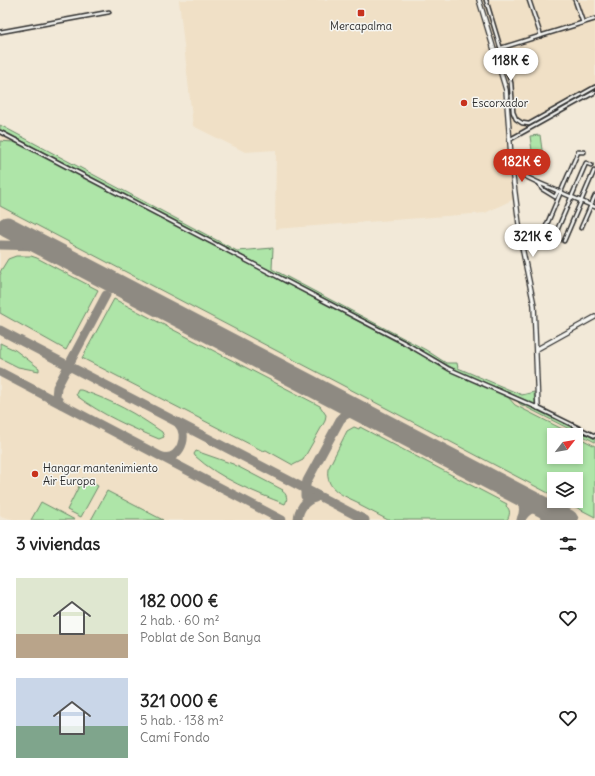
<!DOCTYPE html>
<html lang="es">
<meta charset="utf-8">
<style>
body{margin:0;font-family:Delius,sans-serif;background:#f2f2f2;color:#222;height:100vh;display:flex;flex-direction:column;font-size:15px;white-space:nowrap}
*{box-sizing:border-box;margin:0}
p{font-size:13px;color:#767676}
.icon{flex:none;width:22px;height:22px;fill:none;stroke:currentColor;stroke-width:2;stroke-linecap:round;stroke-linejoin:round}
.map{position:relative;height:520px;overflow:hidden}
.details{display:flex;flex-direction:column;background:#fff;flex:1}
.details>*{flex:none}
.needle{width:26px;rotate:59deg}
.buttons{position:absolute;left:547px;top:428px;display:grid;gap:8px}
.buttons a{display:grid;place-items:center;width:36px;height:36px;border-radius:0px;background:#fff;box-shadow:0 2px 6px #0003;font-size:20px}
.price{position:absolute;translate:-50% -34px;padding:0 9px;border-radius:14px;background:#fff;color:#222;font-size:13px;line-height:26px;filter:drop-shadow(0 1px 2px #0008)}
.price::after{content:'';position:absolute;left:50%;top:24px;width:12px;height:9px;margin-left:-6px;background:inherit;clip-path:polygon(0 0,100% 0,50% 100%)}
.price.selected{background:#c8321e;color:#fff}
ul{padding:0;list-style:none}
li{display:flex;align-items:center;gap:12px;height:100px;padding:0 16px}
li span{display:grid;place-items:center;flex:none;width:112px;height:80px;border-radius:0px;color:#555}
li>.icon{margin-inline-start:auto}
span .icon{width:48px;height:48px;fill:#fffc;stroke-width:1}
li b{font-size:17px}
h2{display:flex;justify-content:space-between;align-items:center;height:48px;padding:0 16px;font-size:17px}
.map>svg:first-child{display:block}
.built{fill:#f0e0c6;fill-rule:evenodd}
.green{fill:#aee5a8;stroke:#6c886a}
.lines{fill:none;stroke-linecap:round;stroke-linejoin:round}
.taxiway{stroke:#8e8a82;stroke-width:9}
.runway{stroke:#8e8a82;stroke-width:21}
.street-casing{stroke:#2b2b2b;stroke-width:5.5}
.secondary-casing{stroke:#2b2b2b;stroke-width:6}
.street{stroke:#f6f6f2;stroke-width:2.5}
.secondary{stroke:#f6f6f2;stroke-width:3.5}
.poi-dot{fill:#c8321e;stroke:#f6f6f2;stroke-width:1.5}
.labels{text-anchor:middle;stroke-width:3;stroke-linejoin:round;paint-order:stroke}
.poi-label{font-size:11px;fill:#2b2b2b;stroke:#f6f6f2;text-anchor:start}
</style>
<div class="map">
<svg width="595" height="520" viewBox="0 0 595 520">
<rect width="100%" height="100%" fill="#f2e9d8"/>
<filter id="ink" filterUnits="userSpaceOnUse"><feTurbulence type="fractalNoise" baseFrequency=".025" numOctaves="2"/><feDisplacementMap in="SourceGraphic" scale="8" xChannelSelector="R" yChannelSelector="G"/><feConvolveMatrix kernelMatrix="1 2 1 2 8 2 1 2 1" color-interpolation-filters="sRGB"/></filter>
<g filter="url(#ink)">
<!-- built -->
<g class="built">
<polygon points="179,0 476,0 500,76 514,199 485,213 275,229 276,150 245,152 193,126"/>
<polygon points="482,0 595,0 595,90 511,137 507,83"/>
<path d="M0 125 237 251 273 248 272 269 426 350 446 363H457L458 368 522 395 534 392 535 410 595 440V520H16L0 516ZM554 435H576V457H554ZM554 479H576V501H554Z"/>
</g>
<!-- green -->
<g class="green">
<polygon points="0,125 237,251 273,248 272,269 426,350 446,363 457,363 458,368 522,395 534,392 535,404 456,370 400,338 5,132 0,130"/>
<polygon points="540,135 543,157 533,158 530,136"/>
<polygon points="0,141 13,142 20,144 407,347 450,371 507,396 515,405 574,435 554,435 554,457 576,457 576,436 595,446 595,517 564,501 576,501 576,479 554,479 554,496 0,206"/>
<polygon points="16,256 31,256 37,258 98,290 66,350 0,313 0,275 1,273 0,272 8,259"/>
<polygon points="114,299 320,406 326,415 325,421 303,460 293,465 266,450 263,451 82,358"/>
<polygon points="0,343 15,350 39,368 39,371 18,367 0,358"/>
<path d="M78 390H81C113 401 135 413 162 432L164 437 159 439C130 427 102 415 77 396L76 394Z"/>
<polygon points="517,400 595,439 595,442 520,404 517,401"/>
<path d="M354 427 359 429 360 427 507 504 506 506C511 510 510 515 507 520H388L359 505V503C343 495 325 490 328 469L347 431Z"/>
<path d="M196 451 233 464 283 490 282 491C287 494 288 499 285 504 254 492 220 479 195 456L194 454Z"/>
<polygon points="83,478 98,486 81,517 67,510"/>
<polygon points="107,491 163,520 91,520"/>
<polygon points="41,502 75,520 31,520"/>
</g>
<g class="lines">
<!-- taxiway -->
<g class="taxiway">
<polyline points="0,245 39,246 46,247"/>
<polyline points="0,330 365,520"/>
<polyline points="0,372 282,520"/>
<polyline points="61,404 56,397 57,387 106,295"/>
<path d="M162 457C180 461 190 435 178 423"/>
<path d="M515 492C524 500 526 509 521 520"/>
<path d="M305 496V489L307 481 340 420C346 412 353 412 362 412"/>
<path d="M522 517C528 508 537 506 547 509"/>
<path d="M298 520C298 510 305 500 315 498"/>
</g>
<!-- runway -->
<polyline class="runway" points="7,227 568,520"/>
<!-- street casing -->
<g class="street-casing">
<g id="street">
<polyline points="486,0 511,83 513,112 516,119 522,123 529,124 595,87"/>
<polyline points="529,0 541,36"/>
<polyline points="575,0 583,23"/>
<polyline points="0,32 109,12"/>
<polyline points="501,48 595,19"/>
<polyline points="0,132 405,343 449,369 538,408 595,436"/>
<polyline points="509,140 595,92"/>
<polyline points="584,152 578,152 541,238 542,241 546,246 550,246 552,242 586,163 591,165"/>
<polyline points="512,170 539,183 595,207"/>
<polyline points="539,183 542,189 555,197 558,191"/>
<polyline points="581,228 595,196"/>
<polyline points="564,241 594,171"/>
</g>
</g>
<!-- secondary casing -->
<g class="secondary-casing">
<g id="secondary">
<polyline points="479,0 506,90 512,170 522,247 534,305 538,408"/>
<polyline points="536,349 539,348 595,317"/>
</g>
</g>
<!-- street -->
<use href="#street" class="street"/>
<!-- secondary -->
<use href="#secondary" class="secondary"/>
</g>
</g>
<!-- markers -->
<g class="poi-dot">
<rect x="357" y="9" width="8" height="8" rx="2"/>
<circle cx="464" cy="103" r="4"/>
<circle cx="35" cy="474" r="4"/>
</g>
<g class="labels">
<!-- poi labels -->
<g class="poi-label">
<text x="361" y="30" text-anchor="middle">Mercapalma</text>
<text x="472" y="107">Escorxador</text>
<text x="43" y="472">Hangar mantenimiento<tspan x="43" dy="13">Air Europa</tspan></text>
</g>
</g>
</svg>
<div class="buttons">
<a><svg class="needle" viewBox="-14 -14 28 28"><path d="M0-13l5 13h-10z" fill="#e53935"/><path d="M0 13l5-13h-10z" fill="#767676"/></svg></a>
<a><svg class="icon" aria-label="layers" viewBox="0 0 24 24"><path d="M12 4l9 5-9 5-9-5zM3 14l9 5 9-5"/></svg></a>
</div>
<b class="price" style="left:511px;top:82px">118K €</b>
<b class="price selected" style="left:522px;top:183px">182K €</b>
<b class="price" style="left:533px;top:258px">321K €</b>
</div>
<section class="details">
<h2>3 viviendas<svg class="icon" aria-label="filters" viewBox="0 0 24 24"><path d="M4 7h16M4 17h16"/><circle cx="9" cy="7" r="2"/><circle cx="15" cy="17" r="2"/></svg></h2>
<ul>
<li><span style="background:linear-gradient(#dfe7d0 70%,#b9a48a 0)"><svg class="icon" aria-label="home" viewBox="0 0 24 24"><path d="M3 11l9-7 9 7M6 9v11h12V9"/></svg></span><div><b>182 000 €</b><p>2 hab. · 60 m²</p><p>Poblat de Son Banya</p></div><svg class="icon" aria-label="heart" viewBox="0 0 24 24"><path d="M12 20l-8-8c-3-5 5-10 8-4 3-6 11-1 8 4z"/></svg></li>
<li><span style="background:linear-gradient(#c9d6e8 60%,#7fa58c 0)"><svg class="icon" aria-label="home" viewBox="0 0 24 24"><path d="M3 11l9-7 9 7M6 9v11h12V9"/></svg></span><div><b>321 000 €</b><p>5 hab. · 138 m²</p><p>Camí Fondo</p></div><svg class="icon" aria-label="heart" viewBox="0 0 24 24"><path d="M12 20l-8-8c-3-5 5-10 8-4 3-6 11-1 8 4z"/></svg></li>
</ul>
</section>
